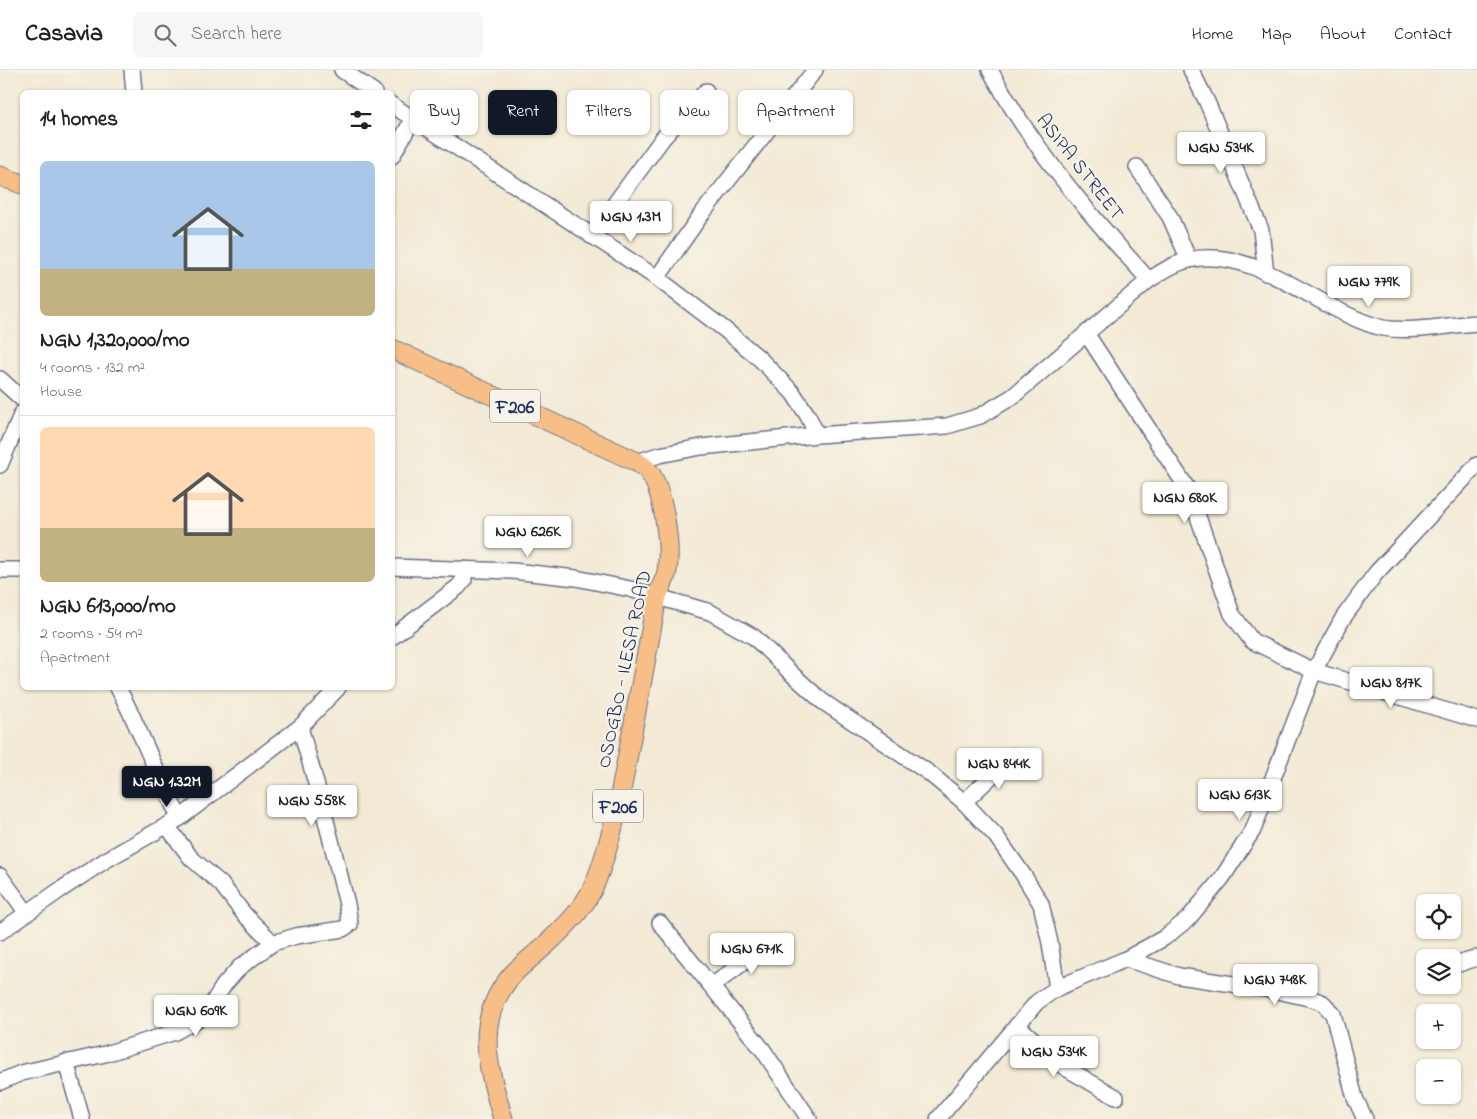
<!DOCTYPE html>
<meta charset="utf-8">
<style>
body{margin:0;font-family:"Indie Flower",sans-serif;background:#f6f6f6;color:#202124;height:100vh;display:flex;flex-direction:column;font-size:19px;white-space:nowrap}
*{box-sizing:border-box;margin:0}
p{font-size:16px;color:#757577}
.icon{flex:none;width:28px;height:28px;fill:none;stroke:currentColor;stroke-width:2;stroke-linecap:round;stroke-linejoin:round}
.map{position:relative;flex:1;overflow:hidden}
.sheet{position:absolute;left:20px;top:20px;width:375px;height:600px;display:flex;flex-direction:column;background:#fff;border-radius:8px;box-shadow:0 1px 4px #0004}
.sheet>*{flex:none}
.banner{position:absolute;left:410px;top:20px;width:475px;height:45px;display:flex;gap:10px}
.fabs{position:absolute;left:1416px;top:824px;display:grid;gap:10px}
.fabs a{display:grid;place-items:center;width:45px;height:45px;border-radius:8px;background:#fff;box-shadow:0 1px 4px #0004;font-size:25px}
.price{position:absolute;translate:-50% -42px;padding:0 11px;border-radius:5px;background:#fff;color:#222;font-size:16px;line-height:32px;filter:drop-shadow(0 1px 2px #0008)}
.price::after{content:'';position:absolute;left:50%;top:30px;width:15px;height:11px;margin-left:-8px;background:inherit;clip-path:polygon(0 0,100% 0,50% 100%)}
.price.current{background:#111827;color:#fff}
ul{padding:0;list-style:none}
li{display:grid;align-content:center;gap:10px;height:265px;padding:0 20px}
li+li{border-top:1px solid #e0e0e0}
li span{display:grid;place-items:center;height:155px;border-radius:8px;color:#555}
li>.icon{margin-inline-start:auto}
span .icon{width:90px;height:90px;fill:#fffc;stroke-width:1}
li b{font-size:21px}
h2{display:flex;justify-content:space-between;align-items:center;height:60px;padding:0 20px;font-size:21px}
.chip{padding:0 18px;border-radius:8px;background:#fff;box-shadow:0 1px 4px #0004;font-size:18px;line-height:45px}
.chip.current{background:#111827;color:#fff}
header{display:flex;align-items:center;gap:30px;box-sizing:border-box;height:70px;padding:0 25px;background:#fff;border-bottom:1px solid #e0e0e0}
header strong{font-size:24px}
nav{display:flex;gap:28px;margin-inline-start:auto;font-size:18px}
.search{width:350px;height:45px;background:#f6f6f6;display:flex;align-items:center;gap:12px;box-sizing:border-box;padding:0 18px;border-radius:8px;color:#757577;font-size:19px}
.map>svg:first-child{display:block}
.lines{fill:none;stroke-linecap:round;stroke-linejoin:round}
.minor-casing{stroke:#677088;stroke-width:18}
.major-casing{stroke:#677088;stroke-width:21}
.minor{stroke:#fff;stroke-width:15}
.major{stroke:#f7be87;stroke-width:19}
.labels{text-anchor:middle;stroke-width:4;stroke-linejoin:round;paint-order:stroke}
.shield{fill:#f7f3e8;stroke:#5d6a87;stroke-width:1}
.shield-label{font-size:19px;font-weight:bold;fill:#1b2f5e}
.street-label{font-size:20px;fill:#1b2f5e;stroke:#f7f3e8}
</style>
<header>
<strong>Casavia</strong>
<div class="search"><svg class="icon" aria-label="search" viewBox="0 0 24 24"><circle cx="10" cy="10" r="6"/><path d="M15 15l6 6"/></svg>Search here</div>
<nav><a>Home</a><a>Map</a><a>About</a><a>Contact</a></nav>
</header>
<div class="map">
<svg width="1477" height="1049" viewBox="0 0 1477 1049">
<rect width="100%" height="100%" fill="#f7f3e8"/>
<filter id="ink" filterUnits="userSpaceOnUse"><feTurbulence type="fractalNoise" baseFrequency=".02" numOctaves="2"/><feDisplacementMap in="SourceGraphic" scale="10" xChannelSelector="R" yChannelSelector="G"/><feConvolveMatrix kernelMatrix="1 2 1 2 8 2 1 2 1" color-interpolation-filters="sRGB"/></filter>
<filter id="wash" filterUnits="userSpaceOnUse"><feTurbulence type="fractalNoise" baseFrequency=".0096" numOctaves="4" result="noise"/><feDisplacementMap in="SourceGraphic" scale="20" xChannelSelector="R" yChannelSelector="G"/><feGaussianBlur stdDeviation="1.12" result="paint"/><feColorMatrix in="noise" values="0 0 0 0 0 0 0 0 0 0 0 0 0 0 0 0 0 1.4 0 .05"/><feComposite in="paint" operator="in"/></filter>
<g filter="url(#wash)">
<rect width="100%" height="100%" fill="#f3ead5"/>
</g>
<g filter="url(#ink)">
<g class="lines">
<!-- minor casing -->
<g class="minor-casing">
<g id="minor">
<polyline points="132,0 134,22"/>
<polyline points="342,0 374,22"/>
<path d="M990 0C1002 21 1014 43 1028 62 1064 115 1106 163 1149 210"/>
<polyline points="1191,0 1207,32 1261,160 1266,203"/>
<polyline points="392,35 657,208 724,259 759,288 793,323 808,346 817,365"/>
<polyline points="392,86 413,49"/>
<polyline points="1137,97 1170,147 1189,190"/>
<polyline points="591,166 663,68 706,21"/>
<polyline points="657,208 701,145 815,0"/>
<polyline points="1086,263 1189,421 1232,544 1252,571 1314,601 1477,650"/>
<polyline points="0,309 22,329"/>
<path d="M637 392 659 385 701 377 817 365 947 356 980 346 1012 327 1149 210C1162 202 1174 193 1189 190 1238 178 1292 216 1334 238 1349 246 1365 254 1383 258 1412 263 1447 255 1477 253"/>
<polyline points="0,395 22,343"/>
<polyline points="392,497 513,501 576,508 630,519 710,542 754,567 793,605 822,631 929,703 964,732 996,766 1024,806 1041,834 1050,873 1057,918"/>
<polyline points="0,500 22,500"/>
<polyline points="392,567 458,517 464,510 463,499"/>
<path d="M118 618C141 660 156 705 180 748"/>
<polyline points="964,732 1013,686"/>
<polyline points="167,756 191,788 221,814 244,844 273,873"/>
<polyline points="0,806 27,843"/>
<polyline points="660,853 763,980 809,1049"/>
<polyline points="0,862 60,820 106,790 180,748 300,657 338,618"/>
<polyline points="1126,889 1179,906 1273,920 1313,929 1323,933 1333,944 1355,1028 1365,1049"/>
<polyline points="1452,896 1477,888"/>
<polyline points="712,916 744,892 781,874"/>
<polyline points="1017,955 1064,997 1116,1027"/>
<polyline points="66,992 82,1049"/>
<polyline points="0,1012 21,1003 105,984 175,962 205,945 224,915 240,897 273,873 296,866 343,859 350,854 347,834 321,731 300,657"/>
<polyline points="938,1049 1037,932 1057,918 1126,889 1164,868 1188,849 1222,808 1253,760 1314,601 1343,548 1376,503 1477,395"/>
</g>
</g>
<!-- major casing -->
<g class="major-casing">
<g id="major">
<polyline points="0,106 22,114"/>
<path d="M392 279 637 392C641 395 646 398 649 402 664 421 671 478 667 501 666 509 660 518 657 526 649 573 640 621 631 668 622 716 614 764 596 811 587 834 571 851 553 868 541 880 526 891 514 903 472 948 488 997 503 1049"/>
</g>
</g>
<!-- minor -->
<use href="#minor" class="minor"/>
<!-- major -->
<use href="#major" class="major"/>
</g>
</g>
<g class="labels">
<!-- shield labels -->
<g class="shield">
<rect x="490" y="319.5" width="50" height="33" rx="4"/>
<rect x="593" y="719.5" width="50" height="33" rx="4"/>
</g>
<g class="shield-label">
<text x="515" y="343">F206</text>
<text x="618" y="743">F206</text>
</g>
<!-- street labels -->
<g class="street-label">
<text transform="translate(1081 96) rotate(52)" y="7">ASIPA STREET</text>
<text transform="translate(623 599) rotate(-78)" y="7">OSOGBO - ILESA ROAD</text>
</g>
</g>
</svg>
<div class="fabs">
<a><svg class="icon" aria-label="locate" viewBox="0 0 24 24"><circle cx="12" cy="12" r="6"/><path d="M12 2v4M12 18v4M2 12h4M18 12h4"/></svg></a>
<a><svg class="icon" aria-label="layers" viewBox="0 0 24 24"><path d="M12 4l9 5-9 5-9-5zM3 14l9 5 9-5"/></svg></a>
<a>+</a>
<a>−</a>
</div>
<b class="price" style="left:1221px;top:104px">NGN 534K</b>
<b class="price" style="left:631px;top:173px">NGN 1.3M</b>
<b class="price" style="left:1369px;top:238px">NGN 779K</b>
<b class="price" style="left:1185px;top:454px">NGN 680K</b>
<b class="price" style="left:528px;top:488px">NGN 626K</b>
<b class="price" style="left:1391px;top:639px">NGN 817K</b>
<b class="price" style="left:999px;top:720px">NGN 844K</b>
<b class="price current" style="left:167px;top:738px">NGN 1.32M</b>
<b class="price" style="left:1240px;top:751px">NGN 613K</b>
<b class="price" style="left:312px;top:757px">NGN 558K</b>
<b class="price" style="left:752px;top:905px">NGN 671K</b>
<b class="price" style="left:1275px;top:936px">NGN 748K</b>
<b class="price" style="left:196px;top:967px">NGN 609K</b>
<b class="price" style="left:1054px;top:1008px">NGN 534K</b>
<div class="banner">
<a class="chip">Buy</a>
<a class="chip current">Rent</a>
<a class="chip">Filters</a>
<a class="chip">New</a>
<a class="chip">Apartment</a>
</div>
<section class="sheet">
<h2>14 homes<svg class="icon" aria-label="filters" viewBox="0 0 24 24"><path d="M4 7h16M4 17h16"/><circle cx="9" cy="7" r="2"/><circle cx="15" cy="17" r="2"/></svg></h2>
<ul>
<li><span style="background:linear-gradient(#a9c7e8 70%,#c2b280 0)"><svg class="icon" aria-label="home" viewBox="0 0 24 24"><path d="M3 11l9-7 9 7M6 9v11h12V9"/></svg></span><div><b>NGN 1,320,000/mo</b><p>4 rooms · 132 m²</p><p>House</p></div></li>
<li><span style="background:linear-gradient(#ffd9b3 65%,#c2b280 0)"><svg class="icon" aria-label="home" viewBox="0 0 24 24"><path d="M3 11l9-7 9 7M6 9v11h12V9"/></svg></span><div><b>NGN 613,000/mo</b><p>2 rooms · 54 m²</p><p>Apartment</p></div></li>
</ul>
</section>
</div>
